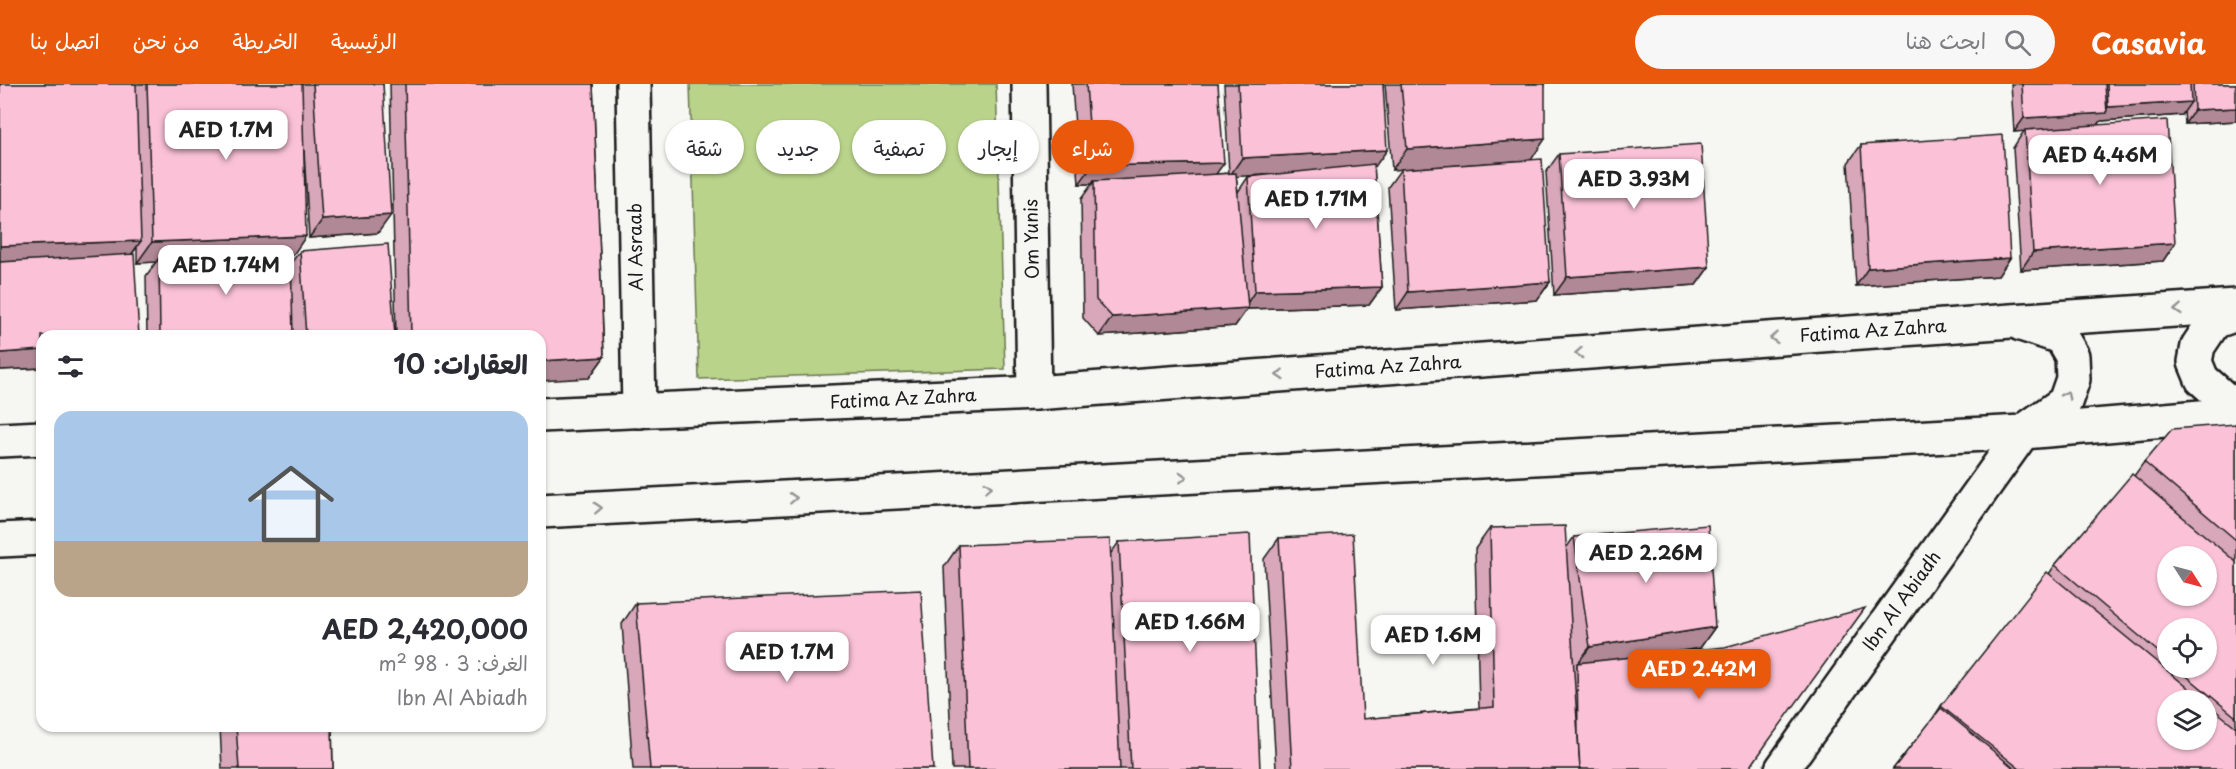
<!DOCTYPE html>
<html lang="ar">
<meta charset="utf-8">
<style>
body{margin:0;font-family:"Playpen Sans","Playpen Sans Arabic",sans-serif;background:#f7f7f7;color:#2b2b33;direction:rtl;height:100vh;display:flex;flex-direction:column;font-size:22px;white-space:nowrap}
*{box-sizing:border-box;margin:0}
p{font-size:20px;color:#7c7c81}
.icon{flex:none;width:33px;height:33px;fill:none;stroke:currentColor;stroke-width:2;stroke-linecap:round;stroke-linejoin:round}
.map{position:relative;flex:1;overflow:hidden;direction:ltr}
.side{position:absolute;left:36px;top:246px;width:510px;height:402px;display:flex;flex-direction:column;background:#fff;border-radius:18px;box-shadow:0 2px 4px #0004;direction:rtl}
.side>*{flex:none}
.top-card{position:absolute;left:564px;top:36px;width:570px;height:54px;direction:rtl;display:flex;gap:12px}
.needle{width:39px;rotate:126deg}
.fabs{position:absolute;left:2157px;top:462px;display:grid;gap:12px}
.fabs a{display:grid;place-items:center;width:60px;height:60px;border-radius:50%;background:#fff;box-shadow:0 2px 4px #0004;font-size:30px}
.price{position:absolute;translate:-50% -51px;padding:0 14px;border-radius:12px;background:#fff;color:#222;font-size:20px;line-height:39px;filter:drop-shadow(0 2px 3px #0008)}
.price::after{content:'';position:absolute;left:50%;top:36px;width:18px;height:14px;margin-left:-9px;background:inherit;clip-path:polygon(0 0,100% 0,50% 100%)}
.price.selected{background:#ea580c;color:#fff}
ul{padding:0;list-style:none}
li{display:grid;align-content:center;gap:12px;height:318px;padding:0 18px}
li+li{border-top:2px solid #e1e1e2}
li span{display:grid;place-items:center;height:186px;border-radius:18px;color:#555}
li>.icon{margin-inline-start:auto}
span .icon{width:108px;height:108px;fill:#fffc;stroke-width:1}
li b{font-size:26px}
h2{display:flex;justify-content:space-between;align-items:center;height:72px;padding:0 18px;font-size:26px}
.tag{padding:0 21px;border-radius:27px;background:#fff;box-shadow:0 2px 4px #0004;font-size:21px;line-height:54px}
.tag.selected{background:#ea580c;color:#fff}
header{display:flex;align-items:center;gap:36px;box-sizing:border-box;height:84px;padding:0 30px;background:#ea580c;color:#fff}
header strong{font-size:28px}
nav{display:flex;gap:33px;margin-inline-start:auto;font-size:21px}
.search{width:420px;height:54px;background:#f7f7f7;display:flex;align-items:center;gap:15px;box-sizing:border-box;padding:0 21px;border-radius:33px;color:#7c7c81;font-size:22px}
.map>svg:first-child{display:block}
.green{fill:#b9d38a;stroke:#6a7853;stroke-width:1.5}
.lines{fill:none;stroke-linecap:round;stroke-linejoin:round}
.minor-casing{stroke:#1c1c1c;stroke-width:38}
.secondary-casing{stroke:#1c1c1c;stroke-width:38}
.minor{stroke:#f6f6f2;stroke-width:33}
.secondary{stroke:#f6f6f2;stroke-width:33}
.wall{fill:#d8a7b9;stroke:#1c1c1c;stroke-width:1.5;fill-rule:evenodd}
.shaded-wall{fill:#b08896;stroke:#1c1c1c;stroke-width:1.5}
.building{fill:#fbc2d7;stroke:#1c1c1c;stroke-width:1.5;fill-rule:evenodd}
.oneway{stroke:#949492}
.labels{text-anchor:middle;stroke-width:4.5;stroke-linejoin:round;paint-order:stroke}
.street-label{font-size:18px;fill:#1c1c1c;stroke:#f6f6f2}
</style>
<header>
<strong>Casavia</strong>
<div class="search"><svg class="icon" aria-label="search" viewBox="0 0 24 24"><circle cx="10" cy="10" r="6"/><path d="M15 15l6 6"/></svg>ابحث هنا</div>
<nav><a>الرئيسية</a><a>الخريطة</a><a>من نحن</a><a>اتصل بنا</a></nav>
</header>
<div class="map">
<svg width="2236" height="685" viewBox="0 0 2236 685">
<rect width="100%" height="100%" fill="#f6f6f2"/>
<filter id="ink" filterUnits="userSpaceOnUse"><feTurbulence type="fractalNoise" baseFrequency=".0167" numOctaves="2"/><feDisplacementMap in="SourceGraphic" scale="12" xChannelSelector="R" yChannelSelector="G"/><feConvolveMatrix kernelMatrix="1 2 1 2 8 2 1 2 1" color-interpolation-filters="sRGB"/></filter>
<g filter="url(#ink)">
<!-- green -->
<polygon class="green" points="690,0 996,0 1005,285 699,295"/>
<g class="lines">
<!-- minor casing -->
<g class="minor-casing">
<g id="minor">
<polyline points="633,0 639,327"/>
<polyline points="1029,0 1034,309"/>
<polyline points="1782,685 2023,348"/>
</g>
</g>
<!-- secondary casing -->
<g class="secondary-casing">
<g id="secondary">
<polyline points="2236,230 2214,238 2198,262 2195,278 2202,295 2228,318 2236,321"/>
<polyline points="2021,240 2061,253 2072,272 2073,295 2065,318 2024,347"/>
<polyline points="540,331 1034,309 2011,237 2236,222"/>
<polyline points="0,356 42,354"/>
<polyline points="540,427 2023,348 2236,330"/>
<polyline points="0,456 42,454"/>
</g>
</g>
<!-- minor -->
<use href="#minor" class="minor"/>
<!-- secondary -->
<use href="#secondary" class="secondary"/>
</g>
<!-- wall -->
<g class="wall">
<polygon points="0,0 383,0 378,149 309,154 304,66 291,179 300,167 395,252 147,252 146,192 156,178 137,179 137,163 132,170 42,252 42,284 0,286"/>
<polygon points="390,0 593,0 604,273 589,294 540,252 396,252"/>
<path d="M1072 0H1218L1216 90 1229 89 1224 0H1383L1374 83 1382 203 1369 221 1247 225 1235 242 1099 252 1083 234 1081 115 1092 100H1079ZM1288 89 1248 93 1238 108 1236 92Z"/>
<polygon points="1385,0 1545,0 1531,76 1550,198 1537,216 1396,226 1388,103 1401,85 1392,86"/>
<polygon points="2011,0 2236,0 2236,37 2185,40 2184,27 2182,31 2101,37 2098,41 2175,159 2163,177 2021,186 2013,64 2024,47 2014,48"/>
<polygon points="1861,61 2010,174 1998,192 1856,202 1848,79"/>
<polygon points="1559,70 1709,183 1696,201 1554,211 1546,88"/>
<path d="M2236 340V685H1893L1932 636 1941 622 2049 490 2055 481 2134 392 2144 378ZM2168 544 2206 584H2168ZM2168 616H2206V656Z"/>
<polygon points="1490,444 1567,463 1574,453 1715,543 1700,564 1670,569 1763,664 1749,685 1276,685 1264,475 1279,454 1363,635 1479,624 1475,465"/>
<polygon points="1119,458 1260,685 952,685 944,483 959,461 1111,469"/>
<polygon points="636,519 933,685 633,685 622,540"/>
<polygon points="220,642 332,642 333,685 222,685"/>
</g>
<!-- shaded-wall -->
<g class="shaded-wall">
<polygon points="2191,18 2182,31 2101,37 2097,42 2014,48 2024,34 2104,29 2108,23"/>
<polygon points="2236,24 2236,37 2185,40 2194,26"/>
<polygon points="1545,55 1531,76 1392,86 1407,65"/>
<polygon points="1387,66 1374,84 1229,93 1242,74"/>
<polygon points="1224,79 1211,97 1094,97 1092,100 1079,100 1092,82"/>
<polygon points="391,131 378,149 309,154 322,136"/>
<polygon points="306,152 291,174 159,174 156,178 137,179 152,158"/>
<polygon points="141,157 126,178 0,183 0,162"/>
<polygon points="2175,159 2163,177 2021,186 2033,168"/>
<polygon points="2010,174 1998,192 1856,202 1868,184"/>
<polygon points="1709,183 1696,201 1554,211 1567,193"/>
<polygon points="1550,198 1537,216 1396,226 1408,208"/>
<polygon points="1382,203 1369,221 1247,225 1235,242 1099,252 1112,233 1244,224 1255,207"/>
<polygon points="42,266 42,284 0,286 0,269"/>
<polygon points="604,273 589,294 540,297 540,277"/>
<polygon points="1715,543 1700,564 1577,583 1577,580 1590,563"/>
</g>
<!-- building -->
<g class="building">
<polygon points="0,0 136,0 141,157 0,162"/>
<polygon points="147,0 302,0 306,152 152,158"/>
<polygon points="313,0 383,0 391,131 322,136"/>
<polygon points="405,0 593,0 604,273 540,277 540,252 411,252"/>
<polygon points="1086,0 1218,0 1224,79 1092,82"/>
<polygon points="1238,0 1383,0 1387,66 1242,74"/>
<polygon points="1401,0 1545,0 1545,55 1407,65"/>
<polygon points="2022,0 2105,0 2107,29 2024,34"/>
<polygon points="2107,0 2190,0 2191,18 2108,23"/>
<polygon points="2193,0 2236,0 2236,24 2194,26"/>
<polygon points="2167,36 2175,159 2033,168 2025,46"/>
<polygon points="2003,51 2010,174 1868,184 1861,61"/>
<polygon points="1701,60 1709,183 1567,193 1559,70"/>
<polygon points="1542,75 1550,198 1408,208 1401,85"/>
<polygon points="1374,80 1382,203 1255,207 1248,93"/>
<polygon points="1236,89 1248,224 1112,233 1096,216 1094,97"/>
<polygon points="388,160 395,252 306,252 300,167"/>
<polygon points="134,170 139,252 42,252 42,266 0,269 0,178"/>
<polygon points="291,171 293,252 160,252 159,174"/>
<polygon points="2236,340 2236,456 2144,378 2172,345"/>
<path d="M2132 390 2236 478V633L2177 584H2206V544H2168V576L2055 481ZM2168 472H2206V512H2168Z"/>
<polygon points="1708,441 1715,543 1590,563 1574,453"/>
<polygon points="1565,442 1580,685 1292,685 1279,454 1353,450 1363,635 1494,623 1490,444"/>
<polygon points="1250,450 1260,685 1131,685 1119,458"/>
<polygon points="1110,455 1120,685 968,685 959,461"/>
<polygon points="2047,488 2203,616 2168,616 2168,656 2206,656 2206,619 2236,643 2236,685 2020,685 1941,622"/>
<polygon points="921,506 933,685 650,685 636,519"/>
<polygon points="1865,524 1767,659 1749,685 1580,685 1578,650 1577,579 1725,563"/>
<polygon points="1941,624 2015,685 1893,685"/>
<polygon points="236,642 332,642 333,685 239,685"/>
</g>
<!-- one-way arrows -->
<defs><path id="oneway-chevron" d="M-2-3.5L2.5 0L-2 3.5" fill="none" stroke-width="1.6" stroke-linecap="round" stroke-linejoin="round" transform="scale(1.5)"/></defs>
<g class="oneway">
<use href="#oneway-chevron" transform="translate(2178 226) rotate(176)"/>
<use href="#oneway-chevron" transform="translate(1774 254) rotate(176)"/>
<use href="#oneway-chevron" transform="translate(1579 269) rotate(176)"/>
<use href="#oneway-chevron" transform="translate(1280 291) rotate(176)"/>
<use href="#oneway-chevron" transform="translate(2066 311) rotate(-64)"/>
<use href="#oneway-chevron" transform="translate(1183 393) rotate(-3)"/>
<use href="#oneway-chevron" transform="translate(988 403) rotate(-3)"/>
<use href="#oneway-chevron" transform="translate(793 414) rotate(-3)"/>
<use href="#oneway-chevron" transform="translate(598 424) rotate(-3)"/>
</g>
</g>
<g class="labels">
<!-- street labels -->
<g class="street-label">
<text transform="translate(1032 155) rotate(-91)" y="6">Om Yunis</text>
<text transform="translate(636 163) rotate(-91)" y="6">Al Asraab</text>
<text transform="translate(1873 247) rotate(-4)" y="6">Fatima Az Zahra</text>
<text transform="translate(1388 283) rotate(-4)" y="6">Fatima Az Zahra</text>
<text transform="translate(903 315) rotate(-3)" y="6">Fatima Az Zahra</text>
<text transform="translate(1902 517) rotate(-54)" y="6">Ibn Al Abiadh</text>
</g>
</g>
</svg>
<div class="fabs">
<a><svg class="needle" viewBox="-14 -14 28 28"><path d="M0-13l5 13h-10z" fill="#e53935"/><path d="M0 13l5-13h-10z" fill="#7c7c81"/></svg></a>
<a><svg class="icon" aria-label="locate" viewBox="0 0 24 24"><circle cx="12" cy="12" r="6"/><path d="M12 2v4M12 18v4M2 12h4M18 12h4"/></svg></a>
<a><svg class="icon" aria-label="layers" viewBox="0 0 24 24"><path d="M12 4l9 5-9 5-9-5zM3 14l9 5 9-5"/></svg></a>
</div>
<b class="price" style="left:226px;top:77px">AED 1.7M</b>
<b class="price" style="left:2100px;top:102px">AED 4.46M</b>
<b class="price" style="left:1634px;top:126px">AED 3.93M</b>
<b class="price" style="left:1316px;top:146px">AED 1.71M</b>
<b class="price" style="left:226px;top:212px">AED 1.74M</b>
<b class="price" style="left:1646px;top:500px">AED 2.26M</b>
<b class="price" style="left:1190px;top:569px">AED 1.66M</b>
<b class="price" style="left:1433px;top:582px">AED 1.6M</b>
<b class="price" style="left:787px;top:599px">AED 1.7M</b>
<b class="price selected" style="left:1699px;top:616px">AED 2.42M</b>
<div class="top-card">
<a class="tag selected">شراء</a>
<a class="tag">إيجار</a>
<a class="tag">تصفية</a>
<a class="tag">جديد</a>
<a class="tag">شقة</a>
</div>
<section class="side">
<h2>العقارات: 10<svg class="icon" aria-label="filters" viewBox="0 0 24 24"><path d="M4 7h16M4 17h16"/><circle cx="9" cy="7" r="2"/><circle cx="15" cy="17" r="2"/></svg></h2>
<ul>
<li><span style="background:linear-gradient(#a9c7e8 70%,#b9a48a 0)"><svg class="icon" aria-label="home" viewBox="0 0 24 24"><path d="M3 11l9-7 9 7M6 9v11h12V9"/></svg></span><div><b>AED 2,420,000</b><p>الغرف: 3 · 98 m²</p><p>Ibn Al Abiadh</p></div></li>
</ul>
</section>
</div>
